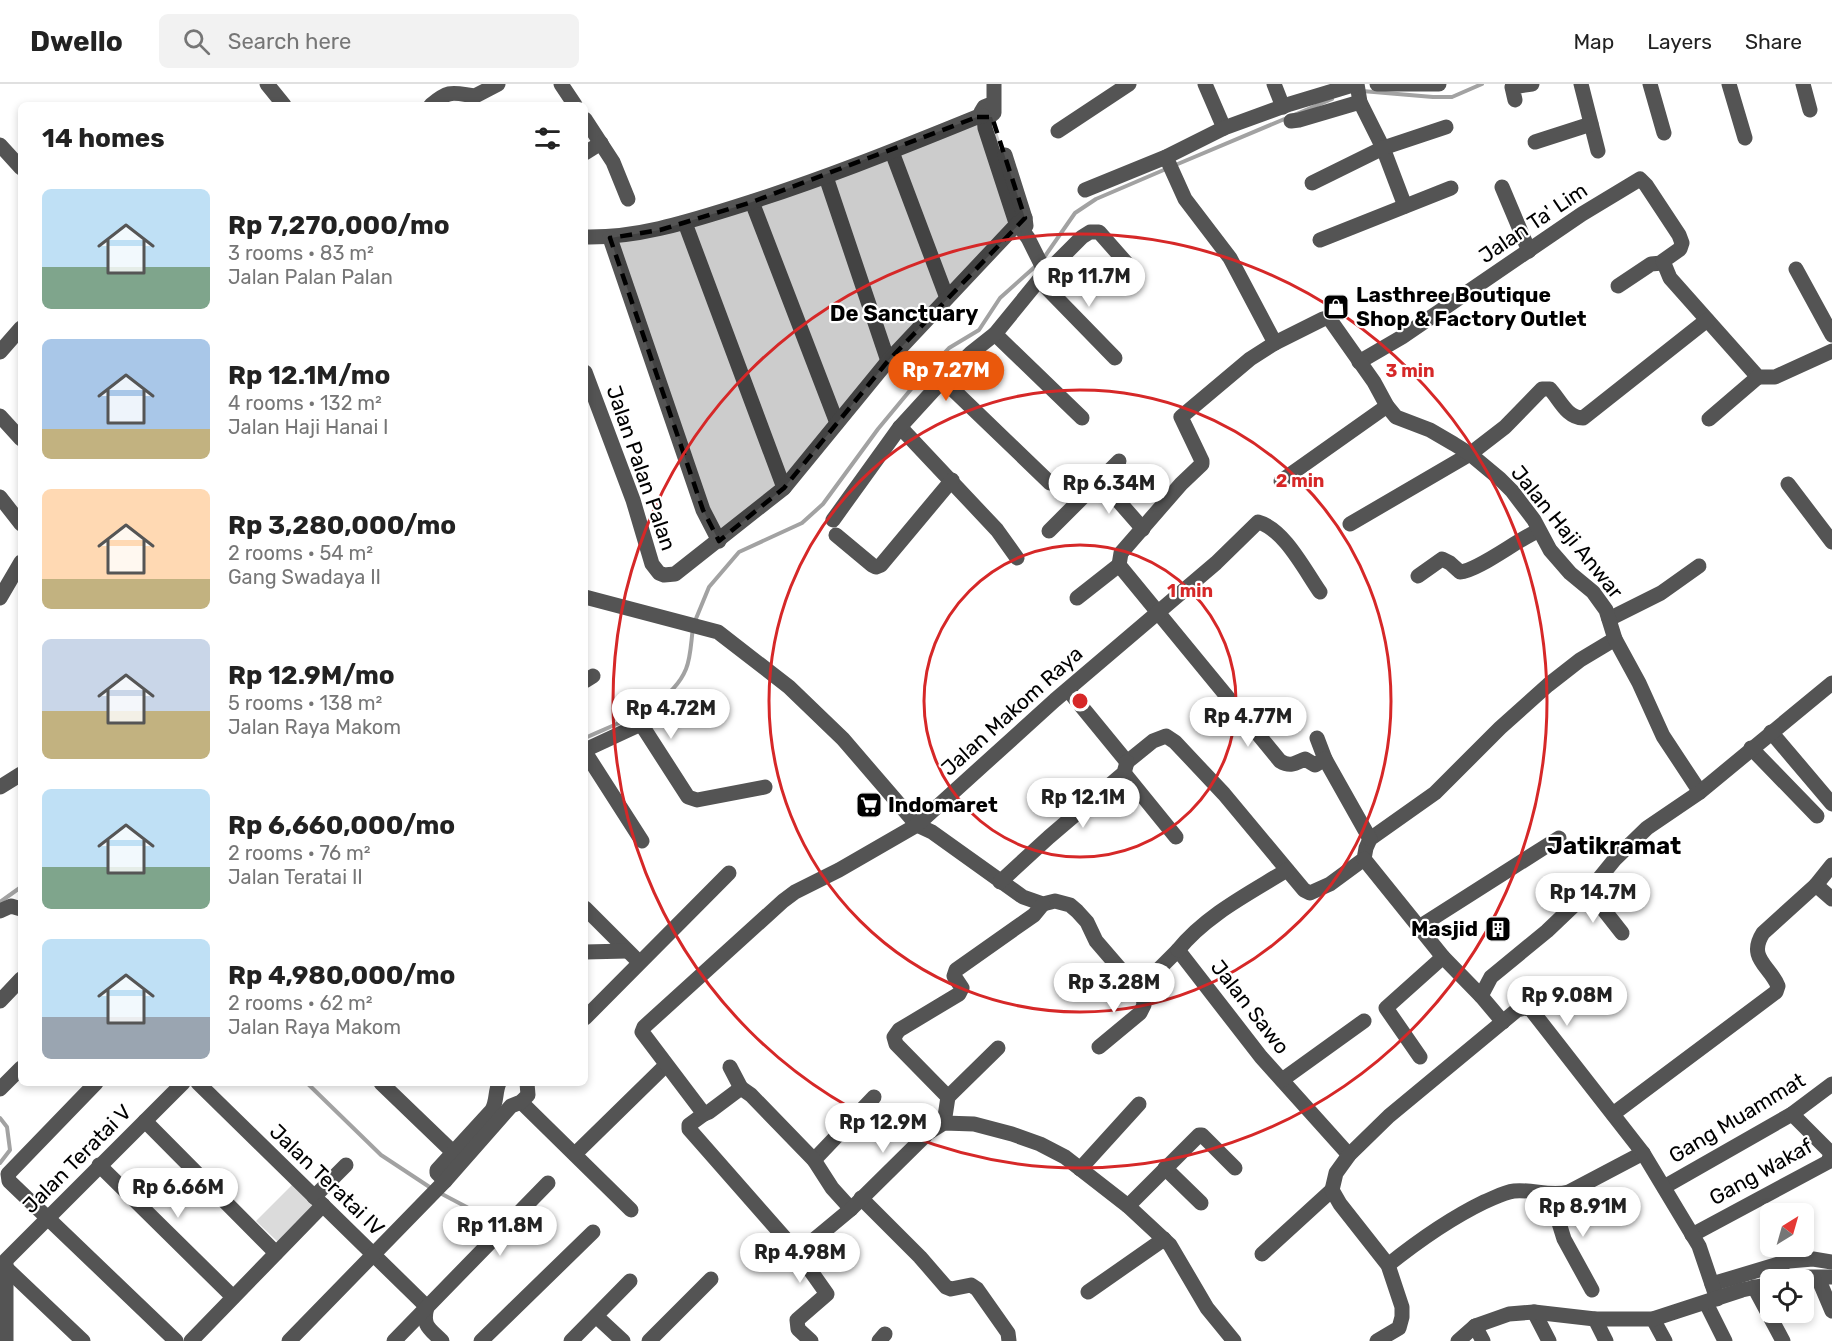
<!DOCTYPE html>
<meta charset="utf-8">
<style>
body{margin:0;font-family:Rubik,sans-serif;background:#f2f2f2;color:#222;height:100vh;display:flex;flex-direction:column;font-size:22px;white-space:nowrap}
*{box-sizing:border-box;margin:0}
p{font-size:20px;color:#767676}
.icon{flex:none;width:33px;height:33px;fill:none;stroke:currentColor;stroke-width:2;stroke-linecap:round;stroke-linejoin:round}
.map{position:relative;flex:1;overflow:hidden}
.sheet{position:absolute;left:18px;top:18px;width:570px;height:984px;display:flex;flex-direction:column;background:#fff;border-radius:9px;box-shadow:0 3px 9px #0003}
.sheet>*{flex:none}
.needle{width:39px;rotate:37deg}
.buttons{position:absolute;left:1760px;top:1119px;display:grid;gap:12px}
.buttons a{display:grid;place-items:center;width:54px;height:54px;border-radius:9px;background:#fff;box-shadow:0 3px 9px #0003;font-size:30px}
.price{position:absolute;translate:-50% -51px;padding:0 14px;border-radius:21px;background:#fff;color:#222;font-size:20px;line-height:39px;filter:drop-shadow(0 2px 3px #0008)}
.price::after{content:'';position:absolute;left:50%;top:36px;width:18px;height:14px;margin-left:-9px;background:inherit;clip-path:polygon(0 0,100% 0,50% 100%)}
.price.on{background:#ea580c;color:#fff}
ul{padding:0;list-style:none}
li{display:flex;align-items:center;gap:18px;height:150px;padding:0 24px}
li span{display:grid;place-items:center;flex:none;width:168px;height:120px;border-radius:9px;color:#555}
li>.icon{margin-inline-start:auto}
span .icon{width:72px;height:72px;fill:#fffc;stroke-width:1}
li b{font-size:26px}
h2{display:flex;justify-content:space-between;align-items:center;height:72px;padding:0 24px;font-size:26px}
header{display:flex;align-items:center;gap:36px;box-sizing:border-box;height:84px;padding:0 30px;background:#fff;border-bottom:2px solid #e0e0e0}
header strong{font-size:28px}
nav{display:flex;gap:33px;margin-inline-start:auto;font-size:21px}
.search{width:420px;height:54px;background:#f2f2f2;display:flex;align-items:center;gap:15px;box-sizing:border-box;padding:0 21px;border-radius:9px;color:#767676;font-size:22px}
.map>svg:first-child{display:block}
.pitch{fill:#dbdbdb}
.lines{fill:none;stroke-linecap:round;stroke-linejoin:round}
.stream{stroke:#a2a2a2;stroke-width:4}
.minor{stroke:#545454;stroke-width:15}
.marked{fill:#000;fill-opacity:0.2;stroke:#000;stroke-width:4.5;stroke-dasharray:12 8;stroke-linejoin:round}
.ring{fill:none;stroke:#d62828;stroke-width:3}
.labels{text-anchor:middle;stroke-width:4.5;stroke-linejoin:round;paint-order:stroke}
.street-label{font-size:21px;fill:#000;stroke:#fff}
.poi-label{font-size:21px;font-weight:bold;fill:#000;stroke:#fff;text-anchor:start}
.neighbourhood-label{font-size:22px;font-weight:bold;fill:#000;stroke:#fff}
.quarter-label{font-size:24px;font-weight:bold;fill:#000;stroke:#fff}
.centre{fill:#d62828;stroke:#fff;stroke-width:3}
.ring-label{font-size:18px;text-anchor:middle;font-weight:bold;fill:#d62828;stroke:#fff;stroke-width:4.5;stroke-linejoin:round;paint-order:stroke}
</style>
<header>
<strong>Dwello</strong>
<div class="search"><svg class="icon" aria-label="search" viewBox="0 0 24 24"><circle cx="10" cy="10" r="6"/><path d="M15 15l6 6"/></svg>Search here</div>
<nav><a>Map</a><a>Layers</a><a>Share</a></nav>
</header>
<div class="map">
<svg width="1832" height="1257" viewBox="0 0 1832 1257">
<rect width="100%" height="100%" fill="#fff"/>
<!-- pitch -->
<polygon class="pitch" points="295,1098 317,1120 279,1159 256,1137"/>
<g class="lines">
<!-- stream -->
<g class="stream">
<polyline points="1362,7 1433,13 1452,13 1482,0"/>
<polyline points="1173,82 1332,15"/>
<polyline points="1043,175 1075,129 1096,115 1166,85"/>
<polyline points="695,537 709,503 739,468 802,439 823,420 878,345 917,298 949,264 979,246 1000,214 1038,180"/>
<path d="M585 654C619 638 671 622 686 585 691 573 691 557 693 544"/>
<polyline points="0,818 21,803"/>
<polyline points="307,999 381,1071 431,1104"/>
<polyline points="0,1034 7,1043 10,1066 0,1079"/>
<polyline points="440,1109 495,1138"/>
</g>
<!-- minor -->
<g class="minor">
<polyline points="267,0 284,21"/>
<polyline points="561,0 575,21"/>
<polyline points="1205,0 1224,44"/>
<polyline points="1274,0 1283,23"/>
<polyline points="1357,0 1360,18 1383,64 1405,122"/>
<polyline points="1377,0 1439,0"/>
<polyline points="1581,0 1598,67"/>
<polyline points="1650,0 1664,49"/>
<polyline points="1729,0 1745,54"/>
<polyline points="1803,0 1810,26"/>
<polyline points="1515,16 1512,3 1532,0"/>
<path d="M431 21C450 5 453 9 475 12L498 0"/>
<polyline points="994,24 989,21 984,23 981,28 983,32 988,34 994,29 994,0"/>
<polyline points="984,33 985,44 1015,136 1028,154 1046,190"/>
<polyline points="585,35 613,78 628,115"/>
<polyline points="1291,37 1299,36 1360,18"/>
<polyline points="1058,47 1129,0"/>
<polyline points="1535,58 1591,40"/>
<polyline points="0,61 21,84"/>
<polyline points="892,68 947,214"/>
<polyline points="585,69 601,59"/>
<polyline points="1005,71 1025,134 1026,142"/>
<polyline points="1166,73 1185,115 1230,174 1275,259"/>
<polyline points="826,93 888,277"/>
<polyline points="1312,99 1383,64 1446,43"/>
<polyline points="1502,103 1529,167"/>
<polyline points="1085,106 1166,73 1224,44 1290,20 1356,0"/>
<polyline points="752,118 837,339"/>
<polyline points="685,139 784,404"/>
<path d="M585 153C636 154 684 139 732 124 816 98 896 66 977 33L983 32"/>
<polyline points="610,154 703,426 719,457"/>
<polyline points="1320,156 1451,104"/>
<polyline points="1796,185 1832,251"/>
<polyline points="1039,196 1115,274"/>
<polyline points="1618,202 1651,180 1662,179"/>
<polyline points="995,250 1082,334"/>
<polyline points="0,268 21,244"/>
<polyline points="1359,278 1402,253 1582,130 1640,95 1646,101 1679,151 1682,159 1680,165 1663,177 1670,194 1758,293 1775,293 1832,267"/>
<polyline points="585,288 633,416 652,480 659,489 664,491 675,490 784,404 888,277 1017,140 1025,134"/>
<polyline points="943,296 1050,399"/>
<polyline points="0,332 21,355"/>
<polyline points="1709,335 1758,293"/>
<polyline points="900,343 997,446 1017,474"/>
<polyline points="1100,396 1143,445"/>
<polyline points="1281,397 1387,322"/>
<polyline points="1788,400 1832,458"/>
<polyline points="0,413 21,440"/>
<polyline points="833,436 900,343 943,296 971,269 995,250 1039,196 1082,153 1090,148 1099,148 1129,182"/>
<path d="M1350 440 1470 370 1505 343 1542 305H1550C1560 316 1567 334 1583 334L1707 236"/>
<polyline points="1049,447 1119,377"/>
<polyline points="836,451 872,481 876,483 881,481 952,396"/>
<path d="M1418 492 1442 475 1450 479 1460 488C1478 487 1518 455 1538 447"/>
<polyline points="585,513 718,548 789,603 843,655 917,741 932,748 1023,813 1043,820 1055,817 1070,821 1077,827 1087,838 1096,857 1121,886 1142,902 1178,866 1261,973 1349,1071"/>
<polyline points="0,514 21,478"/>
<polyline points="1077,514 1119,481"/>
<polyline points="1609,535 1661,509 1699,482"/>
<polyline points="585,597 593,592"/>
<polyline points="1068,606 1127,678"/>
<polyline points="1771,648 1832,720"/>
<polyline points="1317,654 1325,675"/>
<polyline points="1751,664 1817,732"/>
<polyline points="585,666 641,640 688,713 697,716 765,703"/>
<polyline points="585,668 642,757"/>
<polyline points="1127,678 1153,657 1166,652 1175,658 1224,710 1304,806 1310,809 1330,800 1364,775 1366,764 1370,755 1435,709 1500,644 1548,601 1580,576 1615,555"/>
<polyline points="1124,689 1176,753"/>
<polyline points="0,703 21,690"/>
<path d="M1370 755 1325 675 1315 681 1305 675C1294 680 1290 683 1280 677L1119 481 1121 469 1181 400 1202 380V377L1181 333 1250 275 1275 259 1323 235 1327 234 1331 237 1374 298 1387 322 1396 333 1430 346 1454 360 1470 370 1500 395 1512 407 1534 436 1550 466 1570 489 1593 508 1606 526 1615 555 1639 599 1663 652 1700 708"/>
<polyline points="1364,775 1443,873 1481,912"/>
<polyline points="1000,798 1049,753 1124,689 1127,678"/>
<polyline points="1816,801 1832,781"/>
<polyline points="1589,807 1622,849"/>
<polyline points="585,824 639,878"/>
<polyline points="0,827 11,822 21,825"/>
<polyline points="1419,843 1559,754"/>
<path d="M1178 866C1206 831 1250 809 1287 786"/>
<polyline points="585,868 627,867"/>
<polyline points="0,917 21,895"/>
<polyline points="585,934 729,789"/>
<polyline points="1503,938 1481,912 1491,893 1547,847 1589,807 1615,775 1647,744 1700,708 1832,599"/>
<polyline points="1099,963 1140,929 1144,921 1142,902"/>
<polyline points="1420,973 1386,924 1443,873"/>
<polyline points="730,983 741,1004"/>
<polyline points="1282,996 1364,937"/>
<polyline points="96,999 8,1090 9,1097 176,1257"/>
<polyline points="198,999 427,1223"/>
<polyline points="381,999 459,1074"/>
<polyline points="0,1005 21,984"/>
<polyline points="948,1013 998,964"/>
<polyline points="521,1018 631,1126"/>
<polyline points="704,1030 689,1041 689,1045 798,1169 827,1210 797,1236 798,1245 811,1257"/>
<path d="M1613 1030 1776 908 1778 902C1770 882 1747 874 1763 849L1816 801 1832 815"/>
<polyline points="145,1037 276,1169"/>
<polyline points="944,1039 948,1013 896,960 894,953 899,946 959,910 962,904 954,892 956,886 1034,831 1043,820"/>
<polyline points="575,1070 666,981"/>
<polyline points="814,1076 874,1013"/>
<polyline points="99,1081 233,1213"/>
<polyline points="1165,1084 1201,1119"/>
<polyline points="1080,1085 1139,1020"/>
<path d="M445 1097 437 1089V1086L492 1026C497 1017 495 1008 499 999"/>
<polyline points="1664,1103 1792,1030 1832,1000"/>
<polyline points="1550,1110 1564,1155 1592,1206"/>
<polyline points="314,1113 346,1081"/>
<polyline points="861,1114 920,1173 946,1203 951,1205 971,1201 977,1205 1008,1249 1009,1257"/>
<polyline points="1128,1122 1199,1051 1202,1051 1235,1084"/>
<path d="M851 1125 832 1104 814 1076 751 1011 741 1004 709 1028 704 1030 642 948 644 943 783 817 795 808 839 786 917 741 1055 616 1216 479 1258 438C1284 445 1304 485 1320 508"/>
<polyline points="1692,1151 1828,1078 1831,1069 1792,1030"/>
<polyline points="798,1169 851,1125 928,1049 944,1039 974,1040 1012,1050 1040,1060 1065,1073 1128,1122 1170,1161 1207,1224 1234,1257"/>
<polyline points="1262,1170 1332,1106"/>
<path d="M1388 1181C1418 1157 1449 1135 1484 1118 1494 1114 1504 1108 1514 1107 1533 1105 1550 1113 1569 1108L1643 1069"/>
<polyline points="5,1183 83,1257"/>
<polyline points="1818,1194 1832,1227"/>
<polyline points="1791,1196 1803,1193 1832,1193"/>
<polyline points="1712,1200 1789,1177 1813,1175 1832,1178"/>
<polyline points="1754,1203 1783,1257"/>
<polyline points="1088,1208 1164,1155"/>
<polyline points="1706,1219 1725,1257"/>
<path d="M427 1223C422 1242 429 1244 442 1257"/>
<polyline points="1534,1228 1549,1257"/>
<polyline points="596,1232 623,1257"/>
<polyline points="1595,1235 1606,1257"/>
<polyline points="1653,1235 1665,1257"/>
<polyline points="1475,1242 1483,1257"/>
<polyline points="6,1257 6,1176 183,999"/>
<polyline points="191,1257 323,1121"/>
<polyline points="289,1257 445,1097 511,1022 521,1018 528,1011 527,999"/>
<polyline points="394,1257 548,1099"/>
<polyline points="481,1257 593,1148"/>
<polyline points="571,1257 630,1197"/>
<polyline points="649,1257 711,1195"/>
<polyline points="879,1257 885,1250"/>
<polyline points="1377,1257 1399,1244 1402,1233 1402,1223 1388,1181 1340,1120 1332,1106 1336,1089 1349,1071 1389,1032 1517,926 1529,923 1643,1069 1699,1162 1717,1215"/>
<polyline points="1458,1257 1475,1242 1509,1230 1534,1228 1595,1235 1653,1235 1742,1206 1770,1200"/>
</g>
</g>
<!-- marked area -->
<path class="marked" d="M977 33H992L1025 134 888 277 784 404 719 457 703 426 610 154 660 146 752 118Z"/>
<!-- distance rings -->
<g class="ring">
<circle cx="1080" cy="617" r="156"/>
<circle cx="1080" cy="617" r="311"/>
<circle cx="1080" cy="617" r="467"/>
</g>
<!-- icons -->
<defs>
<g id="shop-square" transform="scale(1.35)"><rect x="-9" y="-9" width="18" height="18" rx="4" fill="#000" stroke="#fff"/><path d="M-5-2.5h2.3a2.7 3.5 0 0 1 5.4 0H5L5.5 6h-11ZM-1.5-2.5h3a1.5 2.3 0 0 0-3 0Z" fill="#fff"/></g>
<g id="supermarket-square" transform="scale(1.35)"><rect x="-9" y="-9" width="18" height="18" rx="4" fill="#000" stroke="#fff"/><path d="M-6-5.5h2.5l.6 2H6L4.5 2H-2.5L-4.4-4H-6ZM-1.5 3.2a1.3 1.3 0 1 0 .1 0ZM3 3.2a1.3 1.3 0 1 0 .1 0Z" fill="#fff"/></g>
<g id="building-square" transform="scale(1.35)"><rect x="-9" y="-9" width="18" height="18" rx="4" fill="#000" stroke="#fff"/><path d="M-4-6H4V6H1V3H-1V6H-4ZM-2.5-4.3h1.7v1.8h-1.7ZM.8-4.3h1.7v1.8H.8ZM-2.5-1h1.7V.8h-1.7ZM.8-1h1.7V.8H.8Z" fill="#fff"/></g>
</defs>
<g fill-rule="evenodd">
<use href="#shop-square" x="1336" y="223"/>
<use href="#supermarket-square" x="869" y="721"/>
<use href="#building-square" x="1498" y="845"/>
</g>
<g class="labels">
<!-- street labels -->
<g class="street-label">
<text transform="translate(1533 139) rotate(-34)" y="7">Jalan Ta' Lim</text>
<text transform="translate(641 384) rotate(71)" y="7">Jalan Palan Palan</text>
<text transform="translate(1567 448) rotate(51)" y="7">Jalan Haji Anwar</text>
<text transform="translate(1012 627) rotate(-42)" y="7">Jalan Makom Raya</text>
<text transform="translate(1250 923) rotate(52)" y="7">Jalan Sawo</text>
<text transform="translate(1737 1034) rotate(-31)" y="7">Gang Muammat</text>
<text transform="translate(77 1075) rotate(-45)" y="7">Jalan Teratai V</text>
<text transform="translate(1761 1088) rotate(-29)" y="7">Gang Wakaf</text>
<text transform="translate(327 1096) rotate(44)" y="7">Jalan Teratai IV</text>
</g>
<!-- poi labels -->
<g class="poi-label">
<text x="1356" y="218">Lasthree Boutique<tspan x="1356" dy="24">Shop &amp; Factory Outlet</tspan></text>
<text x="888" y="728">Indomaret</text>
<text x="1478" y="852" text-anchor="end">Masjid</text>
</g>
<!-- neighbourhood labels -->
<g class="neighbourhood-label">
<text x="904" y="237">De Sanctuary</text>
</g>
<!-- quarter labels -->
<g class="quarter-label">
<text x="1614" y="770">Jatikramat</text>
</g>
</g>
<circle cx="1080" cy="617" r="9" class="centre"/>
<g class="ring-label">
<text x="1410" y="293">3 min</text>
<text x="1300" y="403">2 min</text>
<text x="1190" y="513">1 min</text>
</g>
</svg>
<div class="buttons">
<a><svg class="needle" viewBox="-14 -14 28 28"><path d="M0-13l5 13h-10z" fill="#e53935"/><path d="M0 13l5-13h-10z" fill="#767676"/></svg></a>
<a><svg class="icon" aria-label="locate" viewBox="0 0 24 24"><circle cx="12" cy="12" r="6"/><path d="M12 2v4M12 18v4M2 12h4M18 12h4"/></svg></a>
</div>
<b class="price" style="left:1089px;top:224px">Rp 11.7M</b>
<b class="price on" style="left:946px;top:318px">Rp 7.27M</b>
<b class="price" style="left:1109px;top:431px">Rp 6.34M</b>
<b class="price" style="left:671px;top:656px">Rp 4.72M</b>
<b class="price" style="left:1248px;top:664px">Rp 4.77M</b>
<b class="price" style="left:1083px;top:745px">Rp 12.1M</b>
<b class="price" style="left:1593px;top:840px">Rp 14.7M</b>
<b class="price" style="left:1114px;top:930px">Rp 3.28M</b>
<b class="price" style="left:1567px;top:943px">Rp 9.08M</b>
<b class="price" style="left:883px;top:1070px">Rp 12.9M</b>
<b class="price" style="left:178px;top:1135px">Rp 6.66M</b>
<b class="price" style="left:1583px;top:1154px">Rp 8.91M</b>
<b class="price" style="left:500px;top:1173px">Rp 11.8M</b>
<b class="price" style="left:800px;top:1200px">Rp 4.98M</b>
<section class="sheet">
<h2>14 homes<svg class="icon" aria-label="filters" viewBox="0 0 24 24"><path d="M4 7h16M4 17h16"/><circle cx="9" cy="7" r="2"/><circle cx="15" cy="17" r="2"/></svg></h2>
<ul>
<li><span style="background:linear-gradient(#bfe0f5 65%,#7fa58c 0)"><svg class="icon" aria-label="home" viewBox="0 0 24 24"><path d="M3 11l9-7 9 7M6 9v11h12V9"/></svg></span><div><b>Rp 7,270,000/mo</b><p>3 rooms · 83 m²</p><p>Jalan Palan Palan</p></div></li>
<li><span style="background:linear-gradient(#a9c7e8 75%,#c2b280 0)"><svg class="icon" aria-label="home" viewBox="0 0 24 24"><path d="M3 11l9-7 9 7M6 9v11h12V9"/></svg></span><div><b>Rp 12.1M/mo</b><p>4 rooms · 132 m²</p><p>Jalan Haji Hanai I</p></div></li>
<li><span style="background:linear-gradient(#ffd9b3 75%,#c2b280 0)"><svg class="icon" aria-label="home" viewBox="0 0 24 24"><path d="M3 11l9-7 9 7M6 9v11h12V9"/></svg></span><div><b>Rp 3,280,000/mo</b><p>2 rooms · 54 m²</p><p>Gang Swadaya II</p></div></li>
<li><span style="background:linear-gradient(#c9d6e8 60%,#c2b280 0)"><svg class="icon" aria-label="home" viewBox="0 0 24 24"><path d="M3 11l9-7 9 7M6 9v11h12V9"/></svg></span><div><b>Rp 12.9M/mo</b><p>5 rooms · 138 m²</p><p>Jalan Raya Makom</p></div></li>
<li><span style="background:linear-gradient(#bfe0f5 65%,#7fa58c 0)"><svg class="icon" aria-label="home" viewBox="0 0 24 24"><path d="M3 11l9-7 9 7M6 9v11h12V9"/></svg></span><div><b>Rp 6,660,000/mo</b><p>2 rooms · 76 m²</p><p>Jalan Teratai II</p></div></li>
<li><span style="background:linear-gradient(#bfe0f5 65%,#9aa5b1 0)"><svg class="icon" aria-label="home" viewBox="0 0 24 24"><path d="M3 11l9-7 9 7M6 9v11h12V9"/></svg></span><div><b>Rp 4,980,000/mo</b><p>2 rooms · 62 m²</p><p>Jalan Raya Makom</p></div></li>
</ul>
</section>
</div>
